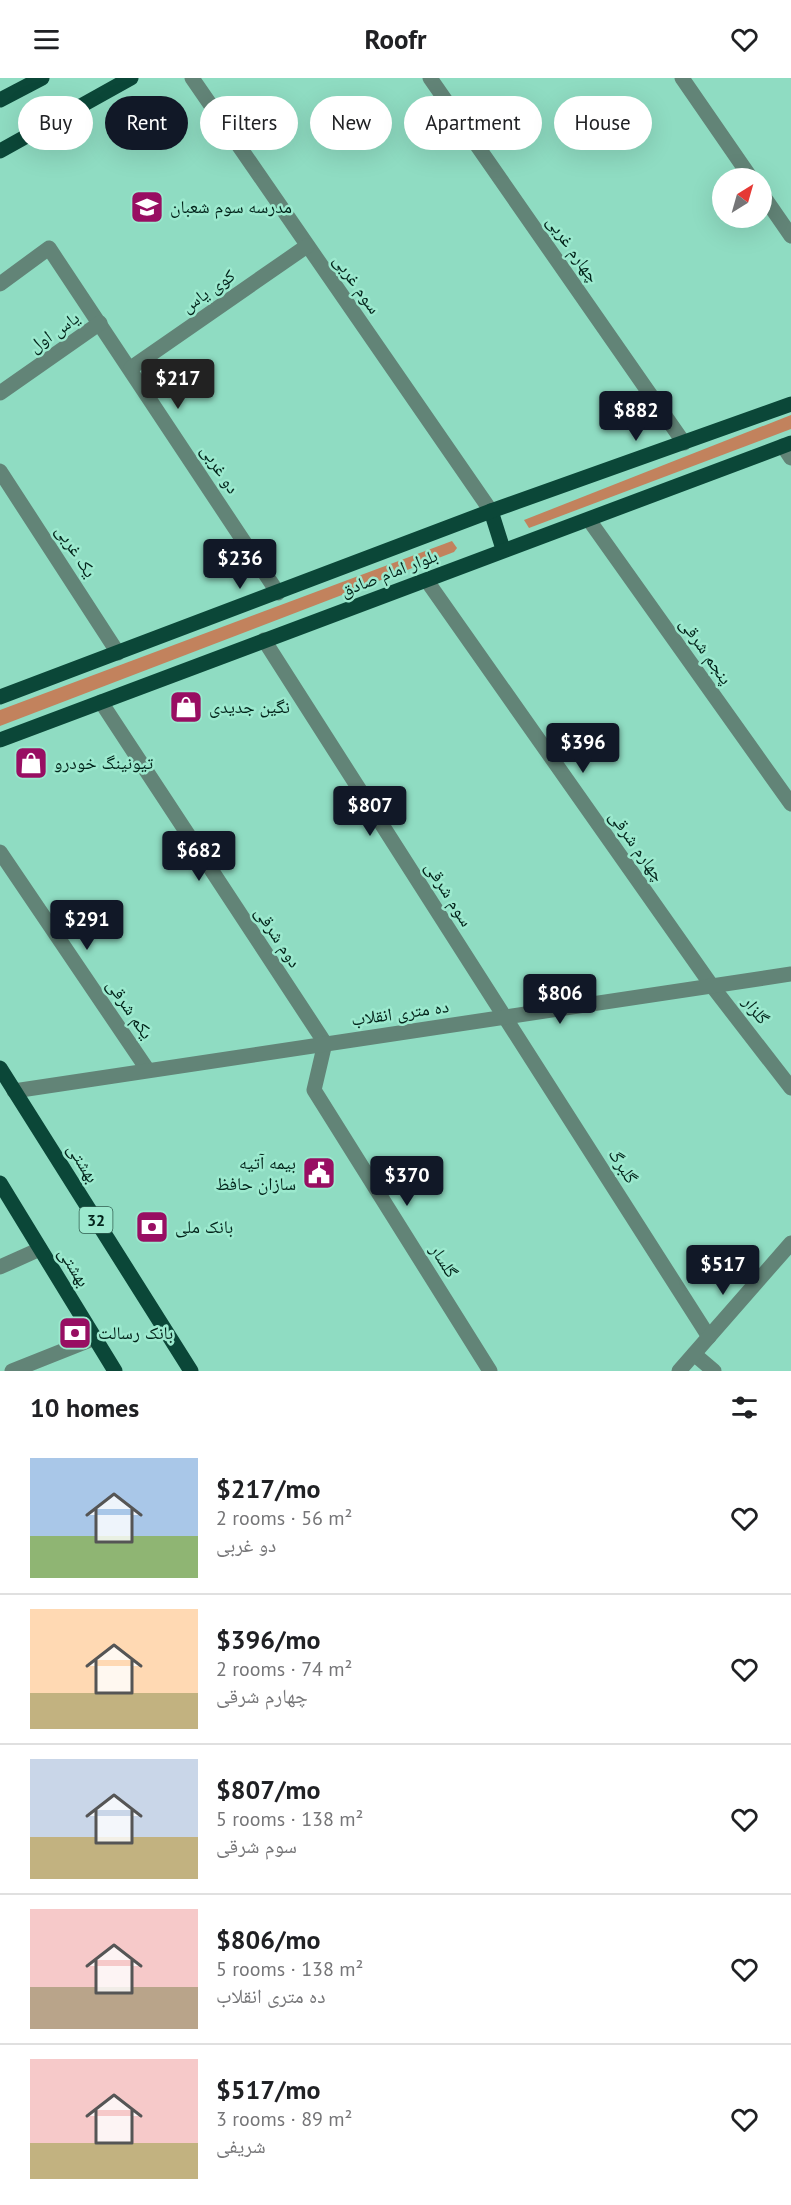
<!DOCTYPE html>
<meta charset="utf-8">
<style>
body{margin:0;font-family:"PT Sans","Noto Naskh Arabic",sans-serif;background:#f2f2f2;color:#202124;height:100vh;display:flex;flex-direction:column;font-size:22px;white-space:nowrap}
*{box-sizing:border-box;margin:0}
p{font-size:20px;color:#757577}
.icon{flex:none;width:33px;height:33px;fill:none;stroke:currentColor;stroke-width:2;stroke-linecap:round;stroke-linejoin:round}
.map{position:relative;height:1293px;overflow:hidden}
.sheet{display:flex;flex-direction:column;background:#fff;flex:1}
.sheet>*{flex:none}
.top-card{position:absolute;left:18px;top:18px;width:756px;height:54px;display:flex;gap:12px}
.needle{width:39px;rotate:37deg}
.tools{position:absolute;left:712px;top:90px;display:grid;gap:12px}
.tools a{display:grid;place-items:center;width:60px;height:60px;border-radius:50%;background:#fff;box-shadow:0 6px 24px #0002;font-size:30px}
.price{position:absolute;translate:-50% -51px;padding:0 14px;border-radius:6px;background:#111827;color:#fff;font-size:20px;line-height:39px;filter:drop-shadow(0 2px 3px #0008)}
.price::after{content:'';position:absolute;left:50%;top:36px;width:18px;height:14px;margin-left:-9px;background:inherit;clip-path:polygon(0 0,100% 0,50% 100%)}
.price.current{background:#222;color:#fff}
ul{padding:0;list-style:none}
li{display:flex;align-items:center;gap:18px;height:150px;padding:0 30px}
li+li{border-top:2px solid #e0e0e0}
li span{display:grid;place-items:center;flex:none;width:168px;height:120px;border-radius:0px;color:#555}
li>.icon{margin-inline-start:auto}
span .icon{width:72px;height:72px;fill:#fffc;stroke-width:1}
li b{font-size:26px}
h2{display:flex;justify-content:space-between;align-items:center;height:72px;padding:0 30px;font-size:26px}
.pill{padding:0 21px;border-radius:27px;background:#fff;box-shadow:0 6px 24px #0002;font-size:21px;line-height:54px}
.pill.current{background:#111827;color:#fff}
header{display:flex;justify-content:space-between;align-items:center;height:78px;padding:0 30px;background:#fff;font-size:27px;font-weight:800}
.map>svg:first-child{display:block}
.forest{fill:#c2825d}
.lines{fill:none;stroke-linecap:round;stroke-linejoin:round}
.minor{stroke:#628477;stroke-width:15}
.major{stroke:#0b4738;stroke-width:15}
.labels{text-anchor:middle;stroke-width:5;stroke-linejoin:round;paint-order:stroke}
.shield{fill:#9ce9ce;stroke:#305e50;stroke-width:1.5}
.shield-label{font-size:16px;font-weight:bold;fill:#02231a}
.poi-label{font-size:18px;fill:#02231a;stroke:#9ce9ce;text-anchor:start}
.street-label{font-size:18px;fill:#02231a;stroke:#9ce9ce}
</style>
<header><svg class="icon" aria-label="menu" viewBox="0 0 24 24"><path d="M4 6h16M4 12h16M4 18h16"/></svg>Roofr<svg class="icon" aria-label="heart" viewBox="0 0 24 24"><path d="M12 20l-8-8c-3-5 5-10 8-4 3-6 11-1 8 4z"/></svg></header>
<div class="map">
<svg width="791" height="1293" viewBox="0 0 791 1293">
<rect width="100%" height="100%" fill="#8fdcc2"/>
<!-- forest -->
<g class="forest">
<polygon points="791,337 791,351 529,450 524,442"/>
<polygon points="452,463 457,470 454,474 0,648 0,632"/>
</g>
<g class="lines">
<!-- minor -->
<g class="minor">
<polyline points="192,0 491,433"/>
<polyline points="430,0 684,365"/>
<polyline points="682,0 751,100"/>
<polyline points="762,116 791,158"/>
<polyline points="0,206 49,170 278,515"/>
<polyline points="131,290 307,168"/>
<polyline points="0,315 100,245"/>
<polyline points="783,368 791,380"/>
<polyline points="0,393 118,575"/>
<polyline points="589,442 791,726"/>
<polyline points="427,503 712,908 791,1010"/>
<polyline points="264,562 709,1259"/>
<polyline points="101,624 325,965"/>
<polyline points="0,774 147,991"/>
<polyline points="325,965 314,1012 490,1293"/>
<polyline points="14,1013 791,896"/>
<polyline points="0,1189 40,1171"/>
<polyline points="694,1276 714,1293"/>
<polyline points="12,1293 95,1260"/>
<polyline points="679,1293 791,1165"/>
</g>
<!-- major -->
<g class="major">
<polyline points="0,22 42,0"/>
<polyline points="0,73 131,0"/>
<polyline points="491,433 503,471"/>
<polyline points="0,619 491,433 791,326"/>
<polyline points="0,662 791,365"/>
<polyline points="0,990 191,1293"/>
<polyline points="0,1105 115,1293"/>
</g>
</g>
<!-- icons -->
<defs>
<g id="school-square" transform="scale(1.725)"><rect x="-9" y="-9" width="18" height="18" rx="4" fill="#980e62" stroke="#9ce9ce"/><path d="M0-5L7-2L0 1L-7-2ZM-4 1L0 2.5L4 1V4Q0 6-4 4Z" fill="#fff"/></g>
<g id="shop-square" transform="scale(1.725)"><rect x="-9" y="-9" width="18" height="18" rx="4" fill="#980e62" stroke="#9ce9ce"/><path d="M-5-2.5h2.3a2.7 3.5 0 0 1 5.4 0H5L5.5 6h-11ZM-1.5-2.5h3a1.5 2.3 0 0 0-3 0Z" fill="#fff"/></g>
<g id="civic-square" transform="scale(1.725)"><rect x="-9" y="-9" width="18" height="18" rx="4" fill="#980e62" stroke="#9ce9ce"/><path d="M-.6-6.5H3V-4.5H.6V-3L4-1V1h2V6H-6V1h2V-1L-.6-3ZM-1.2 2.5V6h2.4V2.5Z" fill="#fff"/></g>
<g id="bank-square" transform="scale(1.725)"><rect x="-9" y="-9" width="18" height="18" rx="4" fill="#980e62" stroke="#9ce9ce"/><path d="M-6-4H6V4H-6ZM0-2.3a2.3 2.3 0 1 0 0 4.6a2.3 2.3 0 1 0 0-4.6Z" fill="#fff"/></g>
</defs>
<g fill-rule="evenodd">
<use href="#school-square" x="147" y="129"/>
<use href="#shop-square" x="186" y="629"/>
<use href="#shop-square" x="31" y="685"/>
<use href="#civic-square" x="319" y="1095"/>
<use href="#bank-square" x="152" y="1149"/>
<use href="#bank-square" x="75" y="1255"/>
</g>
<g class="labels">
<!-- shield labels -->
<rect class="shield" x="79.5" y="1129" width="33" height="26" rx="4.5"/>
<g class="shield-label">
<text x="96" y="1148">32</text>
</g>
<!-- poi labels -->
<g class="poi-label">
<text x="170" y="135">مدرسه سوم شعبان</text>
<text x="209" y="635">نگین جدیدی</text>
<text x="54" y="691">تیونینگ خودرو</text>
<text x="296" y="1091" text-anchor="end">بیمه آتیه<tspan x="296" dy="21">سازان حافظ</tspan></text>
<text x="175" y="1155">بانک ملی</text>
<text x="98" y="1261">بانک رسالت</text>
</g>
<!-- street labels -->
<g class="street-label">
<text transform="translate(573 171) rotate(55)" y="6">چهارم غربی</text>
<text transform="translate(357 206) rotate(55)" y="6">سوم غربی</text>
<text transform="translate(208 213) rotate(-35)" y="6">کوی یاس</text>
<text transform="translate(54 254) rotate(-35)" y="6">یاس اول</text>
<text transform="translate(220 391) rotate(57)" y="6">دو غربی</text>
<text transform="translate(76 473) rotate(57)" y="6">یک غربی</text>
<text transform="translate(389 495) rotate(-21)" y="6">بلوار امام صادق</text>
<text transform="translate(706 573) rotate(55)" y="6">پنجم شرقی</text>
<text transform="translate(637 768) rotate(55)" y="6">چهارم شرقی</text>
<text transform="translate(449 816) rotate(58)" y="6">سوم شرقی</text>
<text transform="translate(278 859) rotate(57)" y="6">دوم شرقی</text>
<text transform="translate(130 931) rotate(56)" y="6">یکم شرقی</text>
<text transform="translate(756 932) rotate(52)" y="6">گلزار</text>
<text transform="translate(400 935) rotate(-8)" y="6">ده متری انقلاب</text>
<text transform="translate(83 1085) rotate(58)" y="6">بهشتى</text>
<text transform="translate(623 1088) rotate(57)" y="6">گلبرگ</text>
<text transform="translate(444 1183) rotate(58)" y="6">گلسار</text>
<text transform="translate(74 1189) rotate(58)" y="6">بهشتی</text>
</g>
</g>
</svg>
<div class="tools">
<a><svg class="needle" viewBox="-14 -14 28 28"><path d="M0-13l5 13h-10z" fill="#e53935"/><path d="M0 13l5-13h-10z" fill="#757577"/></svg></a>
</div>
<b class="price current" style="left:178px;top:332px">$217</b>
<b class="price" style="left:636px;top:364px">$882</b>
<b class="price" style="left:240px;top:512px">$236</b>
<b class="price" style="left:583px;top:696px">$396</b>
<b class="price" style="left:370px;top:759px">$807</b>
<b class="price" style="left:199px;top:804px">$682</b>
<b class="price" style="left:87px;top:873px">$291</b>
<b class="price" style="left:560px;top:947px">$806</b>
<b class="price" style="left:407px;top:1129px">$370</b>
<b class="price" style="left:723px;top:1218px">$517</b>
<div class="top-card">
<a class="pill">Buy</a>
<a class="pill current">Rent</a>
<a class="pill">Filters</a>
<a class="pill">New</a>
<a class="pill">Apartment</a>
<a class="pill">House</a>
</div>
</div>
<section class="sheet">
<h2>10 homes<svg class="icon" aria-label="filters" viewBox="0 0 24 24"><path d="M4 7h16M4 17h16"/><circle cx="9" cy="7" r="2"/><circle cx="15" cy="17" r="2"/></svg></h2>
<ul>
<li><span style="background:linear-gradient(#a9c7e8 65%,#8fb573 0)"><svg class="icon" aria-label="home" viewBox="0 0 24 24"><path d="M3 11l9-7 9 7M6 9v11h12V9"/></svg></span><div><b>$217/mo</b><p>2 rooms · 56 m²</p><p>دو غربی</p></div><svg class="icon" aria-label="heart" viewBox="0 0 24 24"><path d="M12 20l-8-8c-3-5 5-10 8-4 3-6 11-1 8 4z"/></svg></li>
<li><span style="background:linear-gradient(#ffd9b3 70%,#c2b280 0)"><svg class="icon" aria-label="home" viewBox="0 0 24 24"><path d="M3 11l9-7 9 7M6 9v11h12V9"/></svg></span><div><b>$396/mo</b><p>2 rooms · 74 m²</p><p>چهارم شرقی</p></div><svg class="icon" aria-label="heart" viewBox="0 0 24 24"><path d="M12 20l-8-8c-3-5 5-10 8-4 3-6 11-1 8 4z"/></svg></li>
<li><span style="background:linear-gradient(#c9d6e8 65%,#c2b280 0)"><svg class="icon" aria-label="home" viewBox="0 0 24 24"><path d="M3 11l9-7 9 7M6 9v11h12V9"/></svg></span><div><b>$807/mo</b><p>5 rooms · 138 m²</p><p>سوم شرقی</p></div><svg class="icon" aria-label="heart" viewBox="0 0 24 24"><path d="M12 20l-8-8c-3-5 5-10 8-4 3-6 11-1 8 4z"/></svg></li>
<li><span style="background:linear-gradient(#f6c9c9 65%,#b9a48a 0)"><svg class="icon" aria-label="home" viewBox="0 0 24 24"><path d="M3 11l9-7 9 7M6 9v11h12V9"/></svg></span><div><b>$806/mo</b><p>5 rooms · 138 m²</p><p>ده متری انقلاب</p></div><svg class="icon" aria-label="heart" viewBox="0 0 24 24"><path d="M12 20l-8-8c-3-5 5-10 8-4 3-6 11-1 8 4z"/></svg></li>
<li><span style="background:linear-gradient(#f6c9c9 70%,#c2b280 0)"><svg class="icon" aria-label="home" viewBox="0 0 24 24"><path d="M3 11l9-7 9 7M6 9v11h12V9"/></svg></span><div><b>$517/mo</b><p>3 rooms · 89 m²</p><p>شریفی</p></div><svg class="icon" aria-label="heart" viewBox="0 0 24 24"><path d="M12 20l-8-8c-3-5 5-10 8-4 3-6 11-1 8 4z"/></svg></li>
</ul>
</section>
